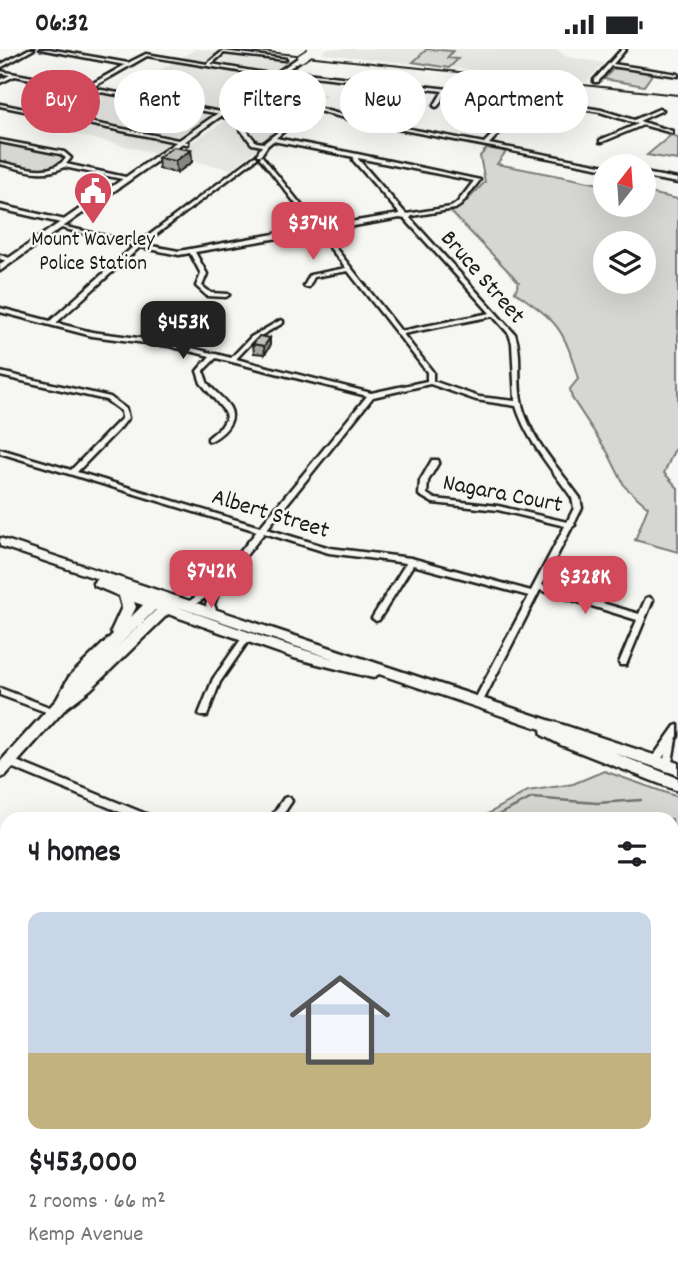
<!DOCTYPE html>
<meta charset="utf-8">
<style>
body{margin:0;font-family:Dekko,sans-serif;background:#f2f2f2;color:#202124;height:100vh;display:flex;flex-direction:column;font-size:26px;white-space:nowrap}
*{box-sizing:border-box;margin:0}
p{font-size:23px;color:#757577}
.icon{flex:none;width:38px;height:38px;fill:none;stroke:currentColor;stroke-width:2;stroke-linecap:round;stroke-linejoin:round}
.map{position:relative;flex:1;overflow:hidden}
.sheet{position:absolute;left:0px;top:763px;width:679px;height:471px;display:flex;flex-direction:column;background:#fff;border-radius:21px 21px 0 0;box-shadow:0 7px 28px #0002}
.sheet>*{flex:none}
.guide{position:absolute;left:21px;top:21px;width:637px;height:63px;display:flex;gap:14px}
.needle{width:46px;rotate:17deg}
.controls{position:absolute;left:593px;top:105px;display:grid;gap:14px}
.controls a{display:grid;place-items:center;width:63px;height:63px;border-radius:50%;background:#fff;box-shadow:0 7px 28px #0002;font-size:35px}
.price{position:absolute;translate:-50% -60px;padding:0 16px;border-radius:14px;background:#d1495b;color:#fff;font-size:23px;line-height:46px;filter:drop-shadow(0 2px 4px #0008)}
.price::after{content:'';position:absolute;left:50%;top:42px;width:21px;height:16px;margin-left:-10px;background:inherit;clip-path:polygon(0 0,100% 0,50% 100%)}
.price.current{background:#222;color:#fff}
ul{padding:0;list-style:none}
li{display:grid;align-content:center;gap:14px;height:371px;padding:0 28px}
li+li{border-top:2px solid #e0e0e0}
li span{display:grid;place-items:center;height:217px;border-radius:14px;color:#555}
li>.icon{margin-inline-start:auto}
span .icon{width:126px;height:126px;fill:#fffc;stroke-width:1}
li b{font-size:30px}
h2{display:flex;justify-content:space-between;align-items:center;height:84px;padding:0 28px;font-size:30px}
.pill{padding:0 24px;border-radius:32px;background:#fff;box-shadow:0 7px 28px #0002;font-size:24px;line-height:63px}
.pill.current{background:#d1495b;color:#fff}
.status{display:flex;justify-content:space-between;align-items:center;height:49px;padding:0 35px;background:#fff;direction:ltr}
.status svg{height:19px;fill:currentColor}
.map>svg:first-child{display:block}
.built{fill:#e6e6e2}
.green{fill:#d6d6d2;stroke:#797977;stroke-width:2;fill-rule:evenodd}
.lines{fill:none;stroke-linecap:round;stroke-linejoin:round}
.stream-far1{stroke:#727271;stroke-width:2.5}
.stream{stroke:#727271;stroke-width:3.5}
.minor-casing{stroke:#1c1c1c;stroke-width:5}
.primary-casing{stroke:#1c1c1c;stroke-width:5}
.minor{fill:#f6f6f2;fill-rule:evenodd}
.primary{fill:#f6f6f2;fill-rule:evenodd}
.rail{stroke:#1c1c1c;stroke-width:2}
.primary-bridge-casing{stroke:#1c1c1c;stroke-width:10;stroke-linecap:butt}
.primary-bridge{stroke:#f6f6f2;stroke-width:7}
.wall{fill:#a5a5a3;stroke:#1c1c1c;stroke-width:2}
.shaded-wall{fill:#868684;stroke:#1c1c1c;stroke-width:2}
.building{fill:#c0c0bd;stroke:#1c1c1c;stroke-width:2}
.labels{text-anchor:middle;stroke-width:5;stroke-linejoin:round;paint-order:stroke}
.far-poi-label{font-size:21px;fill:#1c1c1c;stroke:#f6f6f2}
.street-label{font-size:24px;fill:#1c1c1c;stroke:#f6f6f2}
</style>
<div class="status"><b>06:32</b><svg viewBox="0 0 49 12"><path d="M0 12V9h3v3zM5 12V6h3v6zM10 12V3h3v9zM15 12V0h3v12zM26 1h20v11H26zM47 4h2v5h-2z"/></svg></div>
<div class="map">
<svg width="678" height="1233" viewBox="0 0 678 1233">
<rect width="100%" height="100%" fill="#f6f6f2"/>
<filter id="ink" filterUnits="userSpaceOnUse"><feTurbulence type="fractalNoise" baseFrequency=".0143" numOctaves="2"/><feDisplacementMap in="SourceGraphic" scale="14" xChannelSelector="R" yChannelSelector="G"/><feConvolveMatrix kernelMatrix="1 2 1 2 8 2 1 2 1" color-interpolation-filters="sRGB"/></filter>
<g filter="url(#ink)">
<!-- built -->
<g class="built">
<polygon points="196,0 291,12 156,104 60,82 80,70 61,66 57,65 58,62 82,49 89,41 119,46"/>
<polygon points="326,0 556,0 567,8 604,14 586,33 323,5"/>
<polygon points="282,35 329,46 323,49 298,45 286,54 301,59 303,62 232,120 170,108"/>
<polygon points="365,1227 463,1227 461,1233 362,1233"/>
</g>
<!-- green -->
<g class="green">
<polygon points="427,0 453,2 447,9 458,10 449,19 413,13"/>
<polygon points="621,19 653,24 644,37 604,30 613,20"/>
<polygon points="671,86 678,88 678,111 647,106"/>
<path d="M0 94 61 106 65 112C45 127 22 117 0 112Z"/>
<path d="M488 98 507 101 497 115 605 136 606 156H644V143L678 150V393L664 424 678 439V503L635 491 648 458 625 438 608 404 572 349 570 340 578 330C564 279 558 273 515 243L519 233 450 162 462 157 485 133 480 107ZM606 194H644V233H606Z"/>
<polygon points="604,722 678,748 678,781 672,783 672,770 479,770 528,742 573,735"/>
</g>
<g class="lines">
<!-- stream-far1 -->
<polyline class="stream-far1" points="490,770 532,749 597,754 641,751"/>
<!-- stream -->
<polyline class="stream" points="0,978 7,976"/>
<!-- minor casing -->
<g class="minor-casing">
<g id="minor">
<polygon points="29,0 34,0 0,19 0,16"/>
<polygon points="40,0 49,0 128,14 146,5 207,15 223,2 286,10 284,11 224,4 211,15 276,26 274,28 147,7 91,39 140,48 142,50 88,41 54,66 188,93 188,95 186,95 0,57 0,55 50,65 84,40 15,27 0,34 0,31 10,26 0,24 0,22 86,38 125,16"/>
<polygon points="622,0 626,0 613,15 678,25 678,27 611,17 598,33 594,33 594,31"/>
<path d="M296 23 529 49 601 61 634 71 659 60 663 61 639 72 672 82V84L643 76 602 93H600V91L638 75 600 63 530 52 489 95 606 117V120L356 72 315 61 313 62H308L276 89 357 105 480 131 461 156 455 160 412 167 410 169 515 285C523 308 516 332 522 356 531 391 559 419 580 449L582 459 574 475 575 476 572 478 542 536 639 565 646 549 649 548 653 551 626 616H620L619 614 637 571 540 541 481 656H475L473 654 529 547 413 516 379 571 376 572 372 569 406 514 329 504 264 484 220 539 214 556 217 563 213 566 210 565 206 556 210 546 192 557 189 558 185 555 213 536 257 482 0 404V400L71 421 122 369 121 362 106 351 0 327V323L110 348 126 360 128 369 121 378 77 423 260 478 367 347 216 309 203 322C204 324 207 332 207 333 215 346 239 357 230 374 226 382 218 388 210 392L208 391V389L221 378 226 370 225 363 201 334 197 322 210 307 169 297 92 287 0 263V259L50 272 134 197 57 178V176L137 194 140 193 255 107 257 108V109L145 194 146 196 179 202 314 178 260 109V108L262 107 319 178 400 165 353 111 354 108 273 92 267 97 261 106H257V105L262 97 252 95 232 70 223 68V66L236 68 256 93 264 94 304 62 250 49V47L305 58 310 57 357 70 484 94 526 51 447 42 438 57 436 58 434 57 443 42 377 34 367 46 365 45 373 34 296 25 284 26 282 25ZM358 109 474 132 457 154 451 158 406 165 358 110ZM400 169 405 170 490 264 401 282 323 183 325 182ZM314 183 319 185 346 219 310 226 304 237 305 238H309L314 228 348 222 427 323V332L371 344 236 310 255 290 283 274V272L281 271 251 288 231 309 169 293 92 283 56 274 140 198 179 206 190 204 201 225 196 237 197 238 207 247 226 248 229 246 228 245 211 244 202 237 207 225 195 203ZM493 267 509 285 512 294 515 352 479 348 433 332V323L403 285ZM430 335 476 351 516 357C527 392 551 419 572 449L574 459 567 473 498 457 435 450 427 445 428 432 439 413 438 411H432L420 432 419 446 433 454 498 461 565 477 531 542 411 509 330 499 267 480 373 348Z"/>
<polygon points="155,51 221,63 223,64 221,65 153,53"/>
<path d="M0 91 64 103 71 109 66 115 130 129 127 131 64 118C43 129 21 120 0 115V113C21 117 50 129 66 109L60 105 0 93Z"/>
<polygon points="644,124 678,130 678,134 644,128"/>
<polygon points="0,156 65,171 68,173 65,175 0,160"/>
<polygon points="0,206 13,210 14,211 11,213 0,210"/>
<polygon points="247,585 251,588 220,633 207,667 201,667 199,665 213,630 244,586"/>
<polygon points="0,639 57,661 59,663 57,665 54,666 0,646"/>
<path d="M678 676V687L676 690 671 719 668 720 665 719 663 716 665 705C661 710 659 717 652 715L650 712 675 677Z"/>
<polygon points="9,709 151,767 152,770 137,770 6,716 4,713 6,710"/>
<polygon points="287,748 290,749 292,752 280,770 270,770 284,749"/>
<polygon points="672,874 678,875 678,885 672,884"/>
<polygon points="0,886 7,887 7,897 0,896"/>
<polygon points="208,1227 222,1227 219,1233 205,1233"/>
<polygon points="467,1227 481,1227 479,1233 465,1233"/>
</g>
</g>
<!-- primary casing -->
<g class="primary-casing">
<g id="primary">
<polygon points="299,8 304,9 0,222 0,215"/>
<path d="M0 489 678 714V726L614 704 678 729V742L561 696 542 686 541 680 379 625 373 629 294 609 168 565 91 640 66 659 5 727 0 729V713L57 650 69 628 113 585 111 582 122 558 119 547 95 537 93 534 98 530 0 497ZM134 553 143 556 131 568 136 558ZM175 557 337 611 268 590ZM155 561H156L116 599Z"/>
</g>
</g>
<!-- minor -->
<use href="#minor" class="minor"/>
<!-- primary -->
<use href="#primary" class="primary"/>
<!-- rail -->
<polyline class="rail" points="239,0 678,46"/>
<!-- primary-bridge casing -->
<g class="primary-bridge-casing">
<polyline id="primary-bridge" points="301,9 310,3"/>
</g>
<!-- primary-bridge -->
<use href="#primary-bridge" class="primary-bridge"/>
</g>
<!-- wall -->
<g class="wall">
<polygon points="191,101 192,113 177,124 159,120 158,109"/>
<polygon points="253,295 270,297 265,305 254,304"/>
</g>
<!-- shaded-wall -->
<g class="shaded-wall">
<polygon points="191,101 192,113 177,124 175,112"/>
<polygon points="270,289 270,297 265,305 264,297"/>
</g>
<!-- building -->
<g class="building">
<polygon points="173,98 191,101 175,112 158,109"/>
<polygon points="259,287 270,289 264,297 253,295"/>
</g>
</g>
<!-- icons -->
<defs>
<g id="civic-pin" transform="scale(2.0125)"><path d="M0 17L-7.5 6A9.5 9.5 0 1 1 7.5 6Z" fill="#d1495b" stroke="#f6f6f2"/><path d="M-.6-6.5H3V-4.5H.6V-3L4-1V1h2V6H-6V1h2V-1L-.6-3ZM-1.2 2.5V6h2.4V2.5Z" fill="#fff"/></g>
</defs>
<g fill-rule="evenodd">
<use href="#civic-pin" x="93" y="142"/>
</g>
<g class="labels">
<!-- far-poi labels -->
<g class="far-poi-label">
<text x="93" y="196">Mount Waverley<tspan x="93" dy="24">Police Station</tspan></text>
</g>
<!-- street labels -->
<g class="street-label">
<text transform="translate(484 227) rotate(49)" y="8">Bruce Street</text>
<text transform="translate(503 443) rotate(11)" y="8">Nagara Court</text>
<text transform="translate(271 463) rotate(17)" y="8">Albert Street</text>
</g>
</g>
</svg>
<div class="controls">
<a><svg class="needle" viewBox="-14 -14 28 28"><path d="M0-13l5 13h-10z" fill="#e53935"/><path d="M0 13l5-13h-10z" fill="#757577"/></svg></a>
<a><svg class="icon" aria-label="layers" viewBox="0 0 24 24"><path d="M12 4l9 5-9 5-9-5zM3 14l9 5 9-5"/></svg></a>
</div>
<b class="price" style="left:313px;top:213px">$374K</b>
<b class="price current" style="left:183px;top:312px">$453K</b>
<b class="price" style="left:211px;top:561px">$742K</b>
<b class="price" style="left:585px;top:567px">$328K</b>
<div class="guide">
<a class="pill current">Buy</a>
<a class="pill">Rent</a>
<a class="pill">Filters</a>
<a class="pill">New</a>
<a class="pill">Apartment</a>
</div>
<section class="sheet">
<h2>4 homes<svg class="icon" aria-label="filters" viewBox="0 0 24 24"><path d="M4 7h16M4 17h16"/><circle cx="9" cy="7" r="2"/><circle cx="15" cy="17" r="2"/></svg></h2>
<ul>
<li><span style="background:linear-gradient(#c9d6e8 65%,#c2b280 0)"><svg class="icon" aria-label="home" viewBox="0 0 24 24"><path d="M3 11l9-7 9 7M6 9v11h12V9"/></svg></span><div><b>$453,000</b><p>2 rooms · 66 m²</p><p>Kemp Avenue</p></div></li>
</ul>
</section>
</div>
